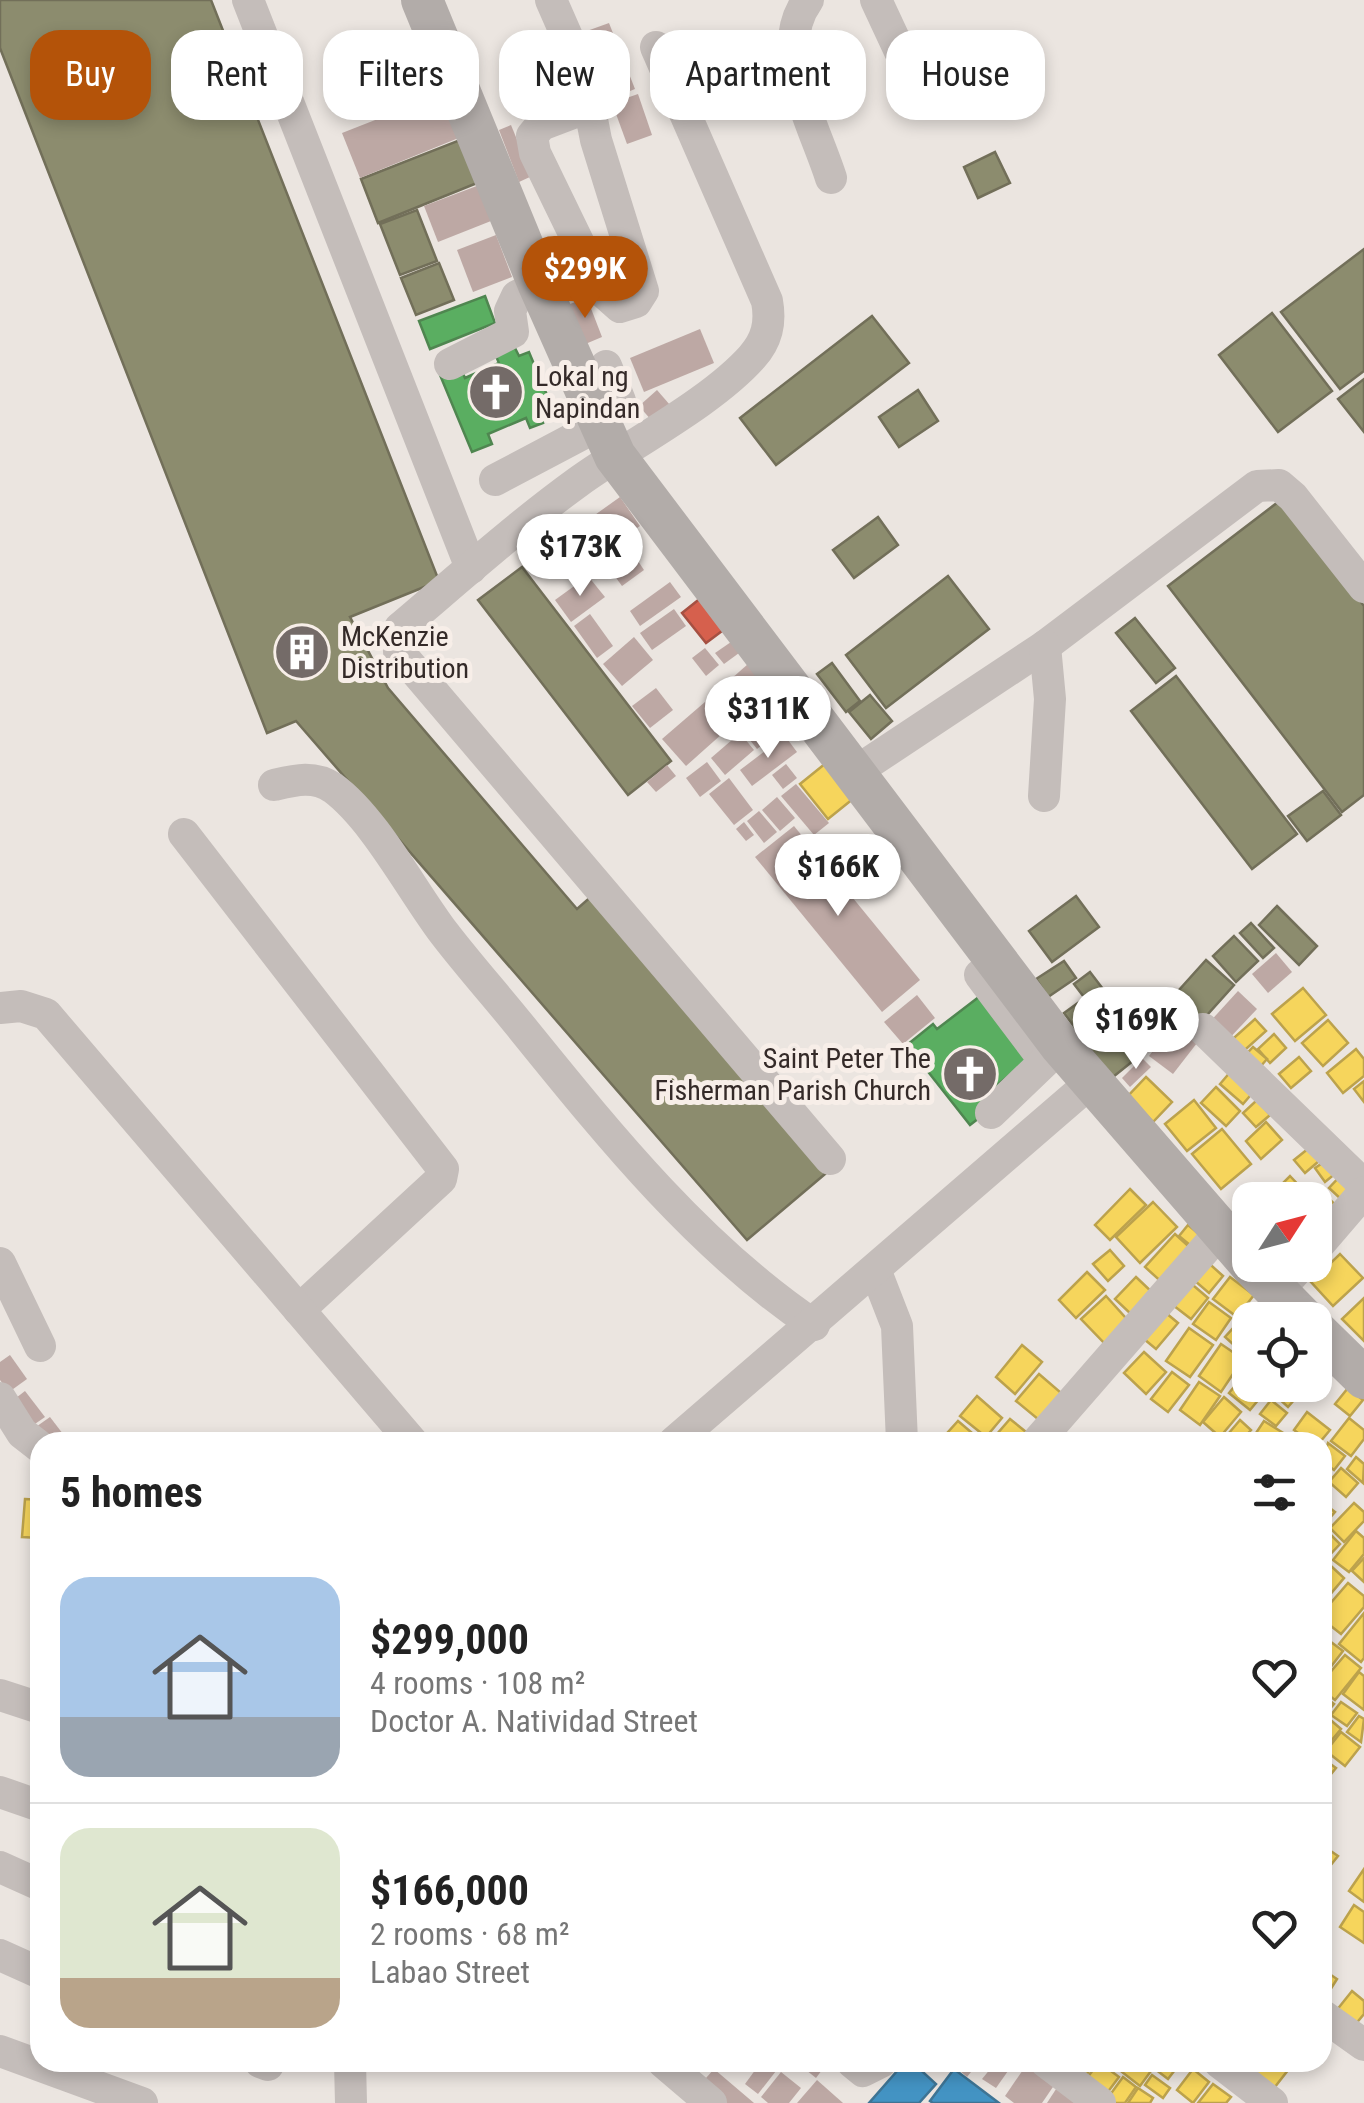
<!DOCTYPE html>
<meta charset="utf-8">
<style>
body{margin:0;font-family:"Roboto Condensed",sans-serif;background:#f2f2f2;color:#222;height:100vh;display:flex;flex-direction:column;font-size:38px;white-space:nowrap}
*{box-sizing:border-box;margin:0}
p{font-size:32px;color:#767676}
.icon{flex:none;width:55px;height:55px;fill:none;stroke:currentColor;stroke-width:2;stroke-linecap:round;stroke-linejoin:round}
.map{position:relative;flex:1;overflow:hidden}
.side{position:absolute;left:30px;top:1432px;width:1302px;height:640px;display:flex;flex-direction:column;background:#fff;border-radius:30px;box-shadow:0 5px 15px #0003}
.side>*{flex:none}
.guide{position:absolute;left:30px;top:30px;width:1305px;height:90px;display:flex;gap:20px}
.needle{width:65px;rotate:54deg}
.fabs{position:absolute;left:1232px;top:1182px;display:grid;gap:20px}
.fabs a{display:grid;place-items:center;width:100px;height:100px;border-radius:20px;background:#fff;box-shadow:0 5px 15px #0003;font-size:50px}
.price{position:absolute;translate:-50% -85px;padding:0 22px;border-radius:35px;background:#fff;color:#222;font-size:32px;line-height:65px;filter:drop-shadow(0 2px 5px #0008)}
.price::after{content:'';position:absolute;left:50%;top:60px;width:30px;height:22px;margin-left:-15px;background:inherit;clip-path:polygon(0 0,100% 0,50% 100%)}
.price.selected{background:#b45309;color:#fff}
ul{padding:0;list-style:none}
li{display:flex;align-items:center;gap:30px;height:250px;padding:0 30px}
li+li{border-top:2px solid #e0e0e0}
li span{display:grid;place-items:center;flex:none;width:280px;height:200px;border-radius:30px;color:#555}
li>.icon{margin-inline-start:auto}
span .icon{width:120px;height:120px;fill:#fffc;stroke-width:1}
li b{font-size:42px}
h2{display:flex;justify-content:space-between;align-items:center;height:120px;padding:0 30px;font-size:42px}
.pill{padding:0 35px;border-radius:30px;background:#fff;box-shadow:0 5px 15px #0003;font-size:35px;line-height:90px}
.pill.selected{background:#b45309;color:#fff}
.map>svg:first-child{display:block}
.homes{fill:#f6d55c;stroke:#bca24c;stroke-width:2.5}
.shops{fill:#d6604d;stroke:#a55042;stroke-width:2.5}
.schools{fill:#4393c3;stroke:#3e7494;stroke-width:2.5}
.public{fill:#5aae61;stroke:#4f8650;stroke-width:2.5}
.industry{fill:#8c8c6e;stroke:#726f59;stroke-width:2.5}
.building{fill:#bda8a4}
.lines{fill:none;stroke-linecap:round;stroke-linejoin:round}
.minor{stroke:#c4bdba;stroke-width:32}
.major{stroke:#b2aca9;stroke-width:42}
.labels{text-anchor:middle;stroke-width:10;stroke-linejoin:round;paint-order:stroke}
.poi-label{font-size:28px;fill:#342a28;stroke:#f7eee8;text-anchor:start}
</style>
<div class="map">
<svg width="1364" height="2103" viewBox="0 0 1364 2103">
<rect width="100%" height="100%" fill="#ebe5e0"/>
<!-- homes -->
<g class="homes">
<polygon points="826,763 854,798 828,819 800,784"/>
<polygon points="1303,988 1326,1015 1295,1041 1272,1014"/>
<polygon points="1255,1019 1266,1031 1237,1057 1226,1045"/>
<polygon points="1328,1020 1348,1043 1323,1066 1302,1043"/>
<polygon points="1274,1034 1286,1048 1270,1063 1258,1049"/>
<polygon points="1253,1047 1267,1059 1254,1074 1240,1061"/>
<polygon points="1356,1049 1364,1059 1364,1076 1343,1093 1327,1073"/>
<polygon points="1299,1057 1311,1071 1291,1088 1279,1074"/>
<polygon points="1232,1070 1255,1090 1243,1104 1220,1084"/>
<polygon points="1146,1077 1172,1102 1153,1122 1127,1097"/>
<polygon points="1364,1081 1364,1102 1354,1089"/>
<polygon points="1216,1087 1240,1111 1226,1126 1201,1103"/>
<polygon points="1194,1100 1216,1128 1187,1151 1165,1124"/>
<polygon points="1257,1100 1270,1115 1256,1127 1243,1113"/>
<polygon points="1266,1122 1282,1140 1261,1159 1246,1141"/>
<polygon points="1222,1129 1251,1164 1221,1189 1192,1154"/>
<polygon points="1309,1148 1319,1161 1305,1173 1294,1160"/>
<polygon points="1327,1160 1336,1173 1325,1182 1315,1168"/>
<polygon points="1344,1172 1357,1185 1343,1201 1329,1188"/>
<polygon points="1290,1176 1306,1193 1299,1200 1291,1200 1279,1187"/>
<polygon points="1130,1189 1146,1205 1110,1240 1095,1225"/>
<polygon points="1322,1191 1339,1209 1327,1220 1313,1200"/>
<polygon points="1153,1202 1177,1227 1140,1263 1116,1237"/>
<polygon points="1188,1225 1205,1239 1196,1250 1179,1236"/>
<polygon points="1175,1234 1196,1253 1166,1286 1145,1267"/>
<polygon points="1110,1250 1124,1266 1108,1281 1093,1264"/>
<polygon points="1340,1254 1363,1278 1333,1306 1311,1282"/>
<polygon points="1203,1258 1223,1276 1209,1293 1188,1275"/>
<polygon points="1087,1272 1105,1290 1076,1318 1059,1300"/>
<polygon points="1136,1277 1154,1294 1133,1316 1115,1299"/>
<polygon points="1230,1277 1254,1295 1237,1317 1213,1299"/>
<polygon points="1187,1280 1208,1298 1191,1319 1169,1302"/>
<polygon points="1106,1296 1133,1326 1109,1348 1081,1319"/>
<polygon points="1364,1298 1364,1341 1342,1319"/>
<polygon points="1209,1302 1231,1318 1216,1340 1193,1324"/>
<polygon points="1255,1304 1273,1320 1250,1320 1250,1350 1245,1355 1225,1337"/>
<polygon points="1160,1308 1178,1323 1156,1349 1138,1334"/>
<polygon points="1189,1328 1213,1345 1190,1377 1166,1361"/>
<polygon points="1221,1344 1243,1359 1221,1392 1199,1376"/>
<polygon points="1022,1345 1042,1362 1015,1394 996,1377"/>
<polygon points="1144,1352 1166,1372 1146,1394 1124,1373"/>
<polygon points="1315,1358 1328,1366 1315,1379"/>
<polygon points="1172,1372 1189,1385 1168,1412 1151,1399"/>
<polygon points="1039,1374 1067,1398 1044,1424 1016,1401"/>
<polygon points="1243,1376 1264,1393 1250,1410 1229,1393"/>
<polygon points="1199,1382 1220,1396 1200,1425 1180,1410"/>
<polygon points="1283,1385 1295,1385 1302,1391 1288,1407 1275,1395"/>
<polygon points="1348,1388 1363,1400 1350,1416 1335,1404"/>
<polygon points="977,1396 1002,1418 986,1437 960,1416"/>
<polygon points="1224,1397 1241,1412 1220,1437 1203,1422"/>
<polygon points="1271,1400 1287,1413 1276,1426 1260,1414"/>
<polygon points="1307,1412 1330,1430 1320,1442 1310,1442 1294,1430"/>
<polygon points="1349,1418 1364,1430 1364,1439 1351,1456 1331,1441"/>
<polygon points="1010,1419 1031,1436 1026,1442 990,1442"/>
<polygon points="1240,1420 1251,1430 1240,1442 1227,1442 1223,1440"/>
<polygon points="958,1421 978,1438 974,1442 939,1442"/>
<polygon points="1264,1421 1285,1434 1279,1442 1264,1442 1254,1436"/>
<polygon points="1328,1443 1345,1456 1334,1470 1322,1461"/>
<polygon points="1356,1457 1364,1464 1363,1483 1347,1469"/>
<polygon points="1341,1468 1358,1483 1346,1497 1329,1482"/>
<polygon points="25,1499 40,1500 40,1538 22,1537"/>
<polygon points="1322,1502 1335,1512 1322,1527"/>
<polygon points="1354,1503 1364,1512 1364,1521 1344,1542 1330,1528"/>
<polygon points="1326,1530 1340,1544 1323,1562 1322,1534"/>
<polygon points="1356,1531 1364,1538 1364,1554 1349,1572 1333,1560"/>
<polygon points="1364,1558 1364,1582 1352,1571"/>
<polygon points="1331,1566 1344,1578 1322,1604 1322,1576"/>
<polygon points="1348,1583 1364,1596 1364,1607 1341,1634 1322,1619 1322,1613"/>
<polygon points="1364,1613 1364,1658 1361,1662 1339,1644"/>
<polygon points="1331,1642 1343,1651 1326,1673 1322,1653"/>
<polygon points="1345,1655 1361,1668 1335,1700 1322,1690 1322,1682"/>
<polygon points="1359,1672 1364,1676 1364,1710 1343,1694"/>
<polygon points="1322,1695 1334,1704 1322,1718"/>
<polygon points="1341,1702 1357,1713 1347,1726 1331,1715"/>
<polygon points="1359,1716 1364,1719 1361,1742 1347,1732"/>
<polygon points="1327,1717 1341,1729 1326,1747 1322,1722"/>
<polygon points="1341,1732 1360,1747 1345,1766 1326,1751"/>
<polygon points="1322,1758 1336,1768 1322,1785"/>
<polygon points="1322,1845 1338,1856 1322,1876"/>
<polygon points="1364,1869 1364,1902 1349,1891"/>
<polygon points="1354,1905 1364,1912 1364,1943 1340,1927"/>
<polygon points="1322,1969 1337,1979 1325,1998 1322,1996"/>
<polygon points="1352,1991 1364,2001 1364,2014 1354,2026 1336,2011"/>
<polygon points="1082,2062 1095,2062 1083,2080 1074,2074"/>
<polygon points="1099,2062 1119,2077 1104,2097 1084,2082"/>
<polygon points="1128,2062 1141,2062 1151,2071 1140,2086 1122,2072"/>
<polygon points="1160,2062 1181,2062 1168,2079 1155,2069"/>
<polygon points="1232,2062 1289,2062 1292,2065 1271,2092"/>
<polygon points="1193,2069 1209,2082 1193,2103 1177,2090"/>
<polygon points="1152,2075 1170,2088 1163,2098 1145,2085"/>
<polygon points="1123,2077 1136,2087 1125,2103 1112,2103 1107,2099"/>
<polygon points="1213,2084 1231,2097 1226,2103 1198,2103"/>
<polygon points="1138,2088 1153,2098 1150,2103 1128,2103"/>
</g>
<!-- shops -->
<polygon class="shops" points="702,597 726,628 706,643 682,613"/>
<!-- schools -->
<g class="schools">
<polygon points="905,2062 912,2062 936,2084 919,2103 869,2103"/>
<polygon points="954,2069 999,2103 933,2103 930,2101"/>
</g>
<!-- public -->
<g class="public">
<polygon points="485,296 495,323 430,349 419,321"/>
<polygon points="514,346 519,356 529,352 552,407 539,412 543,423 530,428 526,418 488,434 492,444 472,452 440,375 460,367 465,378 499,363 495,354"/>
<polygon points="984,993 1034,1056 987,1093 996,1105 970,1125 907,1045 933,1024 937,1029"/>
</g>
<!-- industry -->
<g class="industry">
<polygon points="0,0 211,0 439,581 350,617 388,688 577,909 594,894 825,1174 747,1240 296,721 267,733 0,48"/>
<polygon points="465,138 482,181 378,223 361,179"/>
<polygon points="995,152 1010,183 978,198 964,167"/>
<polygon points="417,210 437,261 400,275 380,224"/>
<polygon points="1364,249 1364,371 1340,389 1281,312"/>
<polygon points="439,263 454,300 416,315 401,278"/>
<polygon points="1272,313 1332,391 1278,432 1219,355"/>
<polygon points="872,316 909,363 776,465 740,418"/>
<polygon points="1364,379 1364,432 1338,399"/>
<polygon points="918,390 938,421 899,447 879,417"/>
<polygon points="1282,499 1364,606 1364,795 1342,812 1168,586"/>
<polygon points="878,517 898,545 854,578 833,550"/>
<polygon points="522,567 671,761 628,795 478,600"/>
<polygon points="948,576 989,629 886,708 846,655"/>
<polygon points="1135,618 1175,668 1156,683 1116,633"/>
<polygon points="832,663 860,701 846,712 817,674"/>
<polygon points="1176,676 1297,834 1252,869 1131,711"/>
<polygon points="870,695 892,721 871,739 849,712"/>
<polygon points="1323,791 1341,815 1307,841 1288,816"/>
<polygon points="1076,896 1099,927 1052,962 1029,931"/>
<polygon points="1277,906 1317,946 1299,965 1259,925"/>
<polygon points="1251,923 1274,948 1263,958 1240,933"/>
<polygon points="1234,936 1258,961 1236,982 1213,956"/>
<polygon points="1206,960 1234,985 1199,1024 1171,999"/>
<polygon points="1064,961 1076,978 1048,997 1036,979"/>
<polygon points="1090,972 1119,1010 1103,1022 1074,984"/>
<polygon points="1159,997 1177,1015 1148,1045 1130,1028"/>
<polygon points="1082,1000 1098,1022 1080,1035 1064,1013"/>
<polygon points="1121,1024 1144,1052 1113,1077 1090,1049"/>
</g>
<!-- building -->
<g class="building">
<polygon points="609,23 635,89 610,99 584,32"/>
<polygon points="423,33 441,80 376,104 359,57"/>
<polygon points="449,91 466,135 360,178 342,133"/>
<polygon points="638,94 652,135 627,144 612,103"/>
<polygon points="511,125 532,176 519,182 499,130"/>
<polygon points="482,184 496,219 438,242 424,206"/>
<polygon points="496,235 512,277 473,292 457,250"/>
<polygon points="587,298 602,337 583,345 567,305"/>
<polygon points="700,329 714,363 644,392 630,358"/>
<polygon points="657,390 670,405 652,421 639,406"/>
<polygon points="620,497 640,526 615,543 623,553 607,564 601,555 606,552 585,522"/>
<polygon points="582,530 599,554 581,566 564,542"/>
<polygon points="634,555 644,570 622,586 611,571"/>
<polygon points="588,576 605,597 571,622 555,600"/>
<polygon points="670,582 681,597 640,626 630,611"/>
<polygon points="674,609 686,626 652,650 640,633"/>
<polygon points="590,614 613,646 597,658 574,626"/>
<polygon points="634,637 653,660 622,686 603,664"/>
<polygon points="731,642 739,653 724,664 715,653"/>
<polygon points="705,648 719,665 706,676 692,658"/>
<polygon points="748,664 759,678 741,692 731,679"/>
<polygon points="727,683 750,709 686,766 662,739"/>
<polygon points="656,688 673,710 650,728 632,706"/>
<polygon points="780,701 794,718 776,733 768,725 775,735 757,749 742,730"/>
<polygon points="740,733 754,750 725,775 711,758"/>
<polygon points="785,736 797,752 752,786 740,770"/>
<polygon points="707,762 721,781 700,797 686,778"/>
<polygon points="786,764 797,778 783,789 772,775"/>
<polygon points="667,765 676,776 656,792 647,782"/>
<polygon points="729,778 753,810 734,825 709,794"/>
<polygon points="796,784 829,823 814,835 781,796"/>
<polygon points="777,797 795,818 780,831 762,810"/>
<polygon points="759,811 777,832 764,843 747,821"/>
<polygon points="744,822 754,835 746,841 736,829"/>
<polygon points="794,826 920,980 882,1012 755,857"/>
<polygon points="1276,953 1292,972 1268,993 1252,974"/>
<polygon points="1238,991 1257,1009 1224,1044 1206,1026"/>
<polygon points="917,995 935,1018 903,1044 884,1022"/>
<polygon points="1180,1016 1204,1034 1173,1074 1149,1056"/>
<polygon points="1142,1058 1151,1067 1130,1087 1122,1078"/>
<polygon points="10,1355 27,1379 9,1392 0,1380 0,1362"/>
<polygon points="25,1391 45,1417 32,1426 12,1401"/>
<polygon points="50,1417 63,1434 52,1442 33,1429"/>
<polygon points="761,2062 776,2071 758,2094 745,2084"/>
<polygon points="796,2062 828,2062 816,2078"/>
<polygon points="950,2062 979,2062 967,2077"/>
<polygon points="996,2062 1008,2071 996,2088 982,2079"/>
<polygon points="1027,2064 1055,2084 1042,2103 1014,2103 1005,2096"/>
<polygon points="714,2069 754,2103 715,2103 698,2087"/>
<polygon points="781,2072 801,2088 789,2103 768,2103 761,2097"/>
<polygon points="817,2080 843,2103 797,2103"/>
<polygon points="1058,2086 1076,2103 1047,2103"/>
</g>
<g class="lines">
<!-- minor -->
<g class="minor">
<polyline points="248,0 471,568"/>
<polyline points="551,0 583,73 596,140 643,291 636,302 620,307 602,291 535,153 532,136 541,125 591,106"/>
<path d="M808 0C771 50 814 125 831 178"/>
<polyline points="876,0 917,88"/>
<path d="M656 47 767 301C771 323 767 340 752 357 711 403 629 445 578 482 516 527 458 579 400 628L399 652 830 1159"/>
<polyline points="450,364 513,332 510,311 517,296 539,285"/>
<polyline points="596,413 620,401 606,366"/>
<polyline points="495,480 601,424"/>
<polyline points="855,772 1045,646 1257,486 1279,485 1293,497 1364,587"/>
<path d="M274 785C295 780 314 775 333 788 375 819 412 891 444 933 470 967 499 999 526 1033 611 1138 701 1249 814 1325"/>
<polyline points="1044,796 1050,699 1045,646"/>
<polyline points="184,834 443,1169 441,1179 299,1310"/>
<polyline points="980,975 1044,1060"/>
<polyline points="0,1008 21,1006 46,1014 412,1442"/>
<polyline points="1203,1029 1364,1185"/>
<polyline points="991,1113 1060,1047"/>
<polyline points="1315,1249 1364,1192"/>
<polyline points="0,1263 40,1346"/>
<polyline points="876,1272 897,1326 902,1442"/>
<polyline points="1277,1292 1301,1265"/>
<polyline points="0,1398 22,1433 40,1447"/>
<polyline points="674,1442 1090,1083"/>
<polyline points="1037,1442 1220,1232"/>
<polyline points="0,1695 40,1708"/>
<polyline points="0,1792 40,1806"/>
<polyline points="0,1867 40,1885"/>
<polyline points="0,1955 40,1973"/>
<polyline points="1322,2015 1364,2045"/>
<polyline points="0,2051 142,2103"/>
<polyline points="260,2062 268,2065"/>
<polyline points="350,2062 351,2103"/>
<polyline points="663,2062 711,2103"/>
<polyline points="852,2062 863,2071 881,2062"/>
<polyline points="1046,2062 1100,2103"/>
<polyline points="1219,2062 1272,2103"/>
</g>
<!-- major -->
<g class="major">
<polyline points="422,0 539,285 615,456 1061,1046 1250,1264"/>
<polyline points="1251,1265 1305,1320"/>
<polyline points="1315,1330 1364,1378"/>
</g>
</g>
<!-- icons -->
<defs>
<g id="church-disc" transform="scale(2.875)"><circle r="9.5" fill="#746b68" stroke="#f7eee8"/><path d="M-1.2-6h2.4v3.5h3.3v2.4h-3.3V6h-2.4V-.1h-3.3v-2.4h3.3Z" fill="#fff"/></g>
<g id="building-disc" transform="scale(2.875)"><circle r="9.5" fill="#746b68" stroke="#f7eee8"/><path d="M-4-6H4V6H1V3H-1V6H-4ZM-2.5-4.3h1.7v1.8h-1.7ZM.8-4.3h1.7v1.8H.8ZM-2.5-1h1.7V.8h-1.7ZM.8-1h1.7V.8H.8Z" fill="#fff"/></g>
</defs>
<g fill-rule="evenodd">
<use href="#church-disc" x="496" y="392"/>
<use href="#building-disc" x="302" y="652"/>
<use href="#church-disc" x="970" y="1074"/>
</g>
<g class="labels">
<!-- poi labels -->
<g class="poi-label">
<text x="535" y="386">Lokal ng<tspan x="535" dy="32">Napindan</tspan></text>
<text x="341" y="646">McKenzie<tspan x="341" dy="32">Distribution</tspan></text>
<text x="931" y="1068" text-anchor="end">Saint Peter The<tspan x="931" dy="32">Fisherman Parish Church</tspan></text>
</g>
</g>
</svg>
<div class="fabs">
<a><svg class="needle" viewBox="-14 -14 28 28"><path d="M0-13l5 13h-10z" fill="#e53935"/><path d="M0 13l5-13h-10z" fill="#767676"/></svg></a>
<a><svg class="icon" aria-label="locate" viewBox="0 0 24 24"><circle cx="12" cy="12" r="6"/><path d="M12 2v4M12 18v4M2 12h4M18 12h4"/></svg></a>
</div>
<b class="price selected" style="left:585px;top:321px">$299K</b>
<b class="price" style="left:580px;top:599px">$173K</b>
<b class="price" style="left:768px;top:761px">$311K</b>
<b class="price" style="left:838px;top:919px">$166K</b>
<b class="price" style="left:1136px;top:1072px">$169K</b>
<div class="guide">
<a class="pill selected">Buy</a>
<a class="pill">Rent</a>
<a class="pill">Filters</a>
<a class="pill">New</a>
<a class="pill">Apartment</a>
<a class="pill">House</a>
</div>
<section class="side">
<h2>5 homes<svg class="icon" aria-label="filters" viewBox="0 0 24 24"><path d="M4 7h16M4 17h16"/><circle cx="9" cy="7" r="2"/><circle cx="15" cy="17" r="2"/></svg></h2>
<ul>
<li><span style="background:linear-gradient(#a9c7e8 70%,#9aa5b1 0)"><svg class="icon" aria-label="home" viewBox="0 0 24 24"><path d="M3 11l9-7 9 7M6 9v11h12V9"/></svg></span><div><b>$299,000</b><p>4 rooms · 108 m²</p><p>Doctor A. Natividad Street</p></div><svg class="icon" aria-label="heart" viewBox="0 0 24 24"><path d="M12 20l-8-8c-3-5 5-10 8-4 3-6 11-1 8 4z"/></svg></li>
<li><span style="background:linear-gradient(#dfe7d0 75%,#b9a48a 0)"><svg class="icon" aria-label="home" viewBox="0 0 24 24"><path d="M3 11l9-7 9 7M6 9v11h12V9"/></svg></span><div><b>$166,000</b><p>2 rooms · 68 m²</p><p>Labao Street</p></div><svg class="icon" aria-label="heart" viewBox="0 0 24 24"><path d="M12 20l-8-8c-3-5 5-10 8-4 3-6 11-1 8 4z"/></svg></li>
</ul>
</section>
</div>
